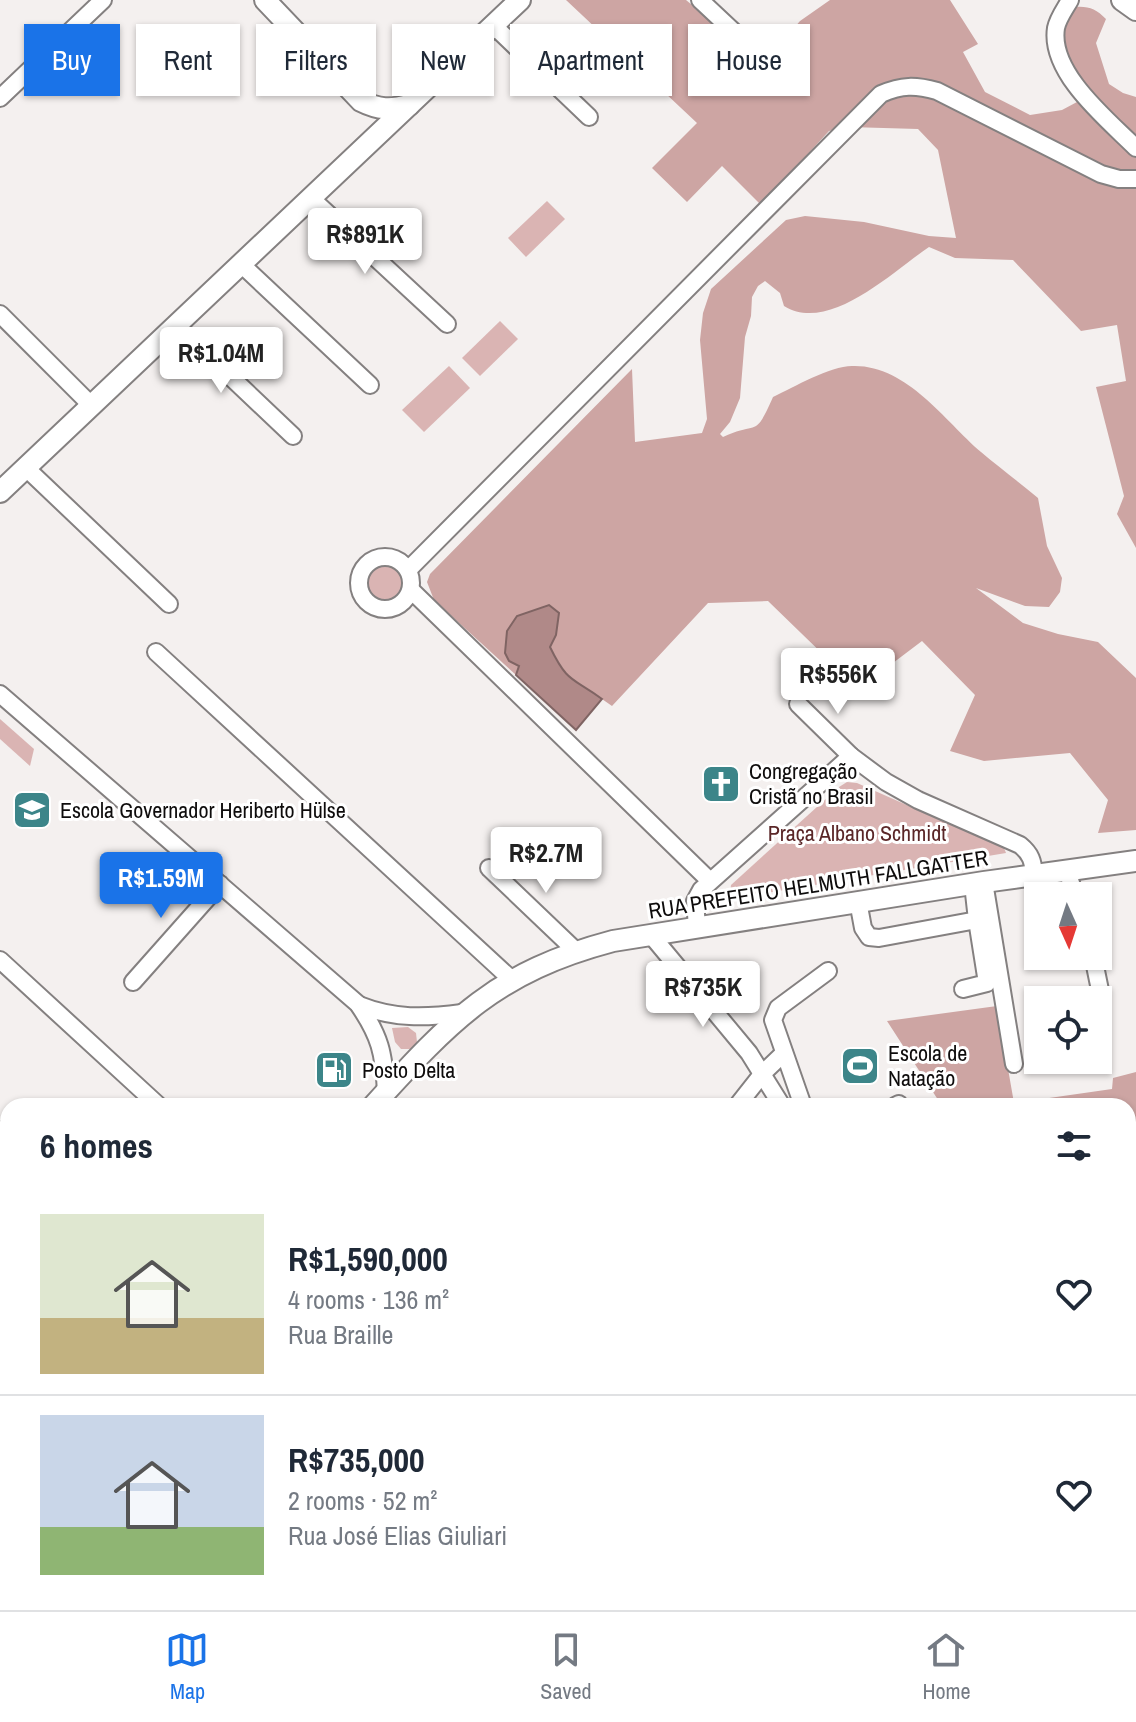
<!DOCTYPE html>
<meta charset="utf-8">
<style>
body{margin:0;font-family:"Archivo Narrow",sans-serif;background:#f2f2f3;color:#1f2937;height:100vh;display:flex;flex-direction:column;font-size:30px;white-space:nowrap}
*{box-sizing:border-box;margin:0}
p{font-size:26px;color:#747a83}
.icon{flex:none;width:44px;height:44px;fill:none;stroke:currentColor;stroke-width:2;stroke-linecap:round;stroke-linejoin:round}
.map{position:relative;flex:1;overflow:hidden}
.drawer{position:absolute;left:0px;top:1098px;width:1136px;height:512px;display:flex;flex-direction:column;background:#fff;border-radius:24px 24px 0 0;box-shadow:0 2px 6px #0004}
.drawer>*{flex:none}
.top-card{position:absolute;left:24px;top:24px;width:1088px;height:72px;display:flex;gap:16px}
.needle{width:52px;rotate:177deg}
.buttons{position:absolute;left:1024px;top:882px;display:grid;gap:16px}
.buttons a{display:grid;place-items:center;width:88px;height:88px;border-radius:0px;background:#fff;box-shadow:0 2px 6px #0004;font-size:40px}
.price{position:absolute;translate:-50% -68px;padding:0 18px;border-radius:8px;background:#fff;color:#222;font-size:26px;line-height:52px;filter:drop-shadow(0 2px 4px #0008)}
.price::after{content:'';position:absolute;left:50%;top:48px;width:24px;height:18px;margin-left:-12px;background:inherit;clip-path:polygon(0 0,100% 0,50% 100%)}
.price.active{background:#1a73e8;color:#fff}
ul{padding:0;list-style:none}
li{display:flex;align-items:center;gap:24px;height:200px;padding:0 40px}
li+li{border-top:2px solid #e0e1e3}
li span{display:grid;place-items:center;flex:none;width:224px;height:160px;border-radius:0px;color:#555}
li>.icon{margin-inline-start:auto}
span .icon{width:96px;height:96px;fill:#fffc;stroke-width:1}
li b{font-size:34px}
h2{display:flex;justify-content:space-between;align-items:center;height:96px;padding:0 40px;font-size:34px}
.pill{padding:0 28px;border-radius:0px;background:#fff;box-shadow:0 2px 6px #0004;font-size:28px;line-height:72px}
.pill.active{background:#1a73e8;color:#fff}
.menu{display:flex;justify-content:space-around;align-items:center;height:112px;border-top:2px solid #e0e1e3;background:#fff;font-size:22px;color:#747a83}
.menu a{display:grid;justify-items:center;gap:4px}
.menu .active{color:#1a73e8}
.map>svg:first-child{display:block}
.green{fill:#dab4b3}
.forest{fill:#cda5a3}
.water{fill:#b08988;stroke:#7f6463;stroke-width:2}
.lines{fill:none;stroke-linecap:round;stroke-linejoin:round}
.minor-casing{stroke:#848080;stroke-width:20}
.major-casing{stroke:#848080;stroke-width:24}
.minor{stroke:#fff;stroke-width:16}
.major{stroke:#fff;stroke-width:20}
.labels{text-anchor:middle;stroke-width:6;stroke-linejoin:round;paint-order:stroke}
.poi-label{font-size:22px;fill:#0e0c0c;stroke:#fff;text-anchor:start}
.park-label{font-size:22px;fill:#5a2627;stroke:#fff}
.street-label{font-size:22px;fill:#0e0c0c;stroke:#fff}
</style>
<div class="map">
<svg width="1136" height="1610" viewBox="0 0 1136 1610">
<rect width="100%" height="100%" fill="#f4f0ef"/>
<!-- green -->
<g class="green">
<polygon points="547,201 565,219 526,257 508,238"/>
<polygon points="500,321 518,339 480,376 462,358"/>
<polygon points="449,366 470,388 424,432 402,410"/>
<circle cx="385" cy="583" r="22"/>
<polygon points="0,719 34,749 30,766 0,739"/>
<polygon points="847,782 857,783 1004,848 1006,853 736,898 730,895 731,885 839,787"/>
<polygon points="408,1027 416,1033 417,1042 411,1049 401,1049 395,1042 392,1028"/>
</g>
<!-- forest -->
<g class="forest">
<path d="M566 0H686L763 64 800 21 830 0H950L978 44 963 52 985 92 1030 115 1062 110 1077 102 1083 86 1064 62 1058 31 1075 7C1089 6 1096 9 1106 19L1096 43 1109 84 1123 93 1136 97V548L1117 514 1124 496 1096 387 1126 381 1117 325 1081 331 1013 260 955 258 929 247C892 272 829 334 784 306L780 293 765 281 758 286 752 297 751 316 745 337 740 398 730 422 720 434 723 437C759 420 754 440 773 397 794 387 830 366 852 366 906 364 944 420 981 452 1000 468 1019 482 1038 498L1047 546 1062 578 1060 592 1049 607 1025 606 976 588 1023 623 1058 634 1098 642 1136 678V830L1098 833 1108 800 1070 753 984 761 950 751 975 695 922 641 885 669 835 666 768 601 708 603 612 706 589 690 569 680 550 647 556 635 509 661 519 666 516 675 434 600 427 582 430 574 632 369 635 442 702 433 707 419 700 340 703 313 711 289 786 220 805 216 864 222 929 236 956 238 938 150 918 129 849 127 829 131 761 205 722 166 687 202 652 168 697 123Z"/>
<polygon points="997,1006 1014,1103 1112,1089 1113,1078 1136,1072 1136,1591 1128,1582 1128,1223 1133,1208 1128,1194 1128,1106 942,1106 887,1021"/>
</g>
<!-- water -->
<path class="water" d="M549 605 559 613 556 635 550 647C568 684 572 677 602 699L576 730 516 675 519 666 509 661 505 653 507 631 517 616Z"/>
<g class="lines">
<!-- minor casing -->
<g class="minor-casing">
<g id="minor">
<polyline points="700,0 747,44"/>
<path d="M1070 0C1065 9 1058 18 1056 28 1049 73 1108 120 1136 148"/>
<polyline points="493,25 589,117"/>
<polyline points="0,98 103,0"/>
<polyline points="311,198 447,324"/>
<polyline points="241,264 370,385"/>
<polyline points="0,314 91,405"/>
<polyline points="176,325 293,436"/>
<polyline points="25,467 169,604"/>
<circle cx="385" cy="583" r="26"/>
<path d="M408 570 881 94C902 85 915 85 937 91L1101 174 1119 179H1136"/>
<polyline points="411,590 710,881"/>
<polyline points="156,652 511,979"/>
<path d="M0 694 358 1004C380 1036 384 1053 386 1092"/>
<polyline points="798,704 851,756"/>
<polyline points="489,868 576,951"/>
<polyline points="1067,870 1075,896"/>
<polyline points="984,882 1014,1064"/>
<polyline points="858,901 863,928 869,937 879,938 977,920 973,884"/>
<path d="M697 927 695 901 701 890 851 756 886 782 918 800 1020 845C1031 854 1033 861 1034 875"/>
<polyline points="651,935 749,1053 782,1106"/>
<polyline points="1093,956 1101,995"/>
<polyline points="0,960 159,1106"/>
<polyline points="133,982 220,884"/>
<polyline points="963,989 987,983 977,920"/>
<path d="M359 1005C394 1019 425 1018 462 1013"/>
<polyline points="737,1106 763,1073 784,1053"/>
<polyline points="803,1106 773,1020 778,1008 828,971"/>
<polyline points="895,1106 899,1104"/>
<polyline points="0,1130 8,1138"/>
<polyline points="0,1365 8,1371"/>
<polyline points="338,1602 345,1610"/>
<polyline points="698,1602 707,1610"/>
<polyline points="190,1610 196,1602"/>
<polyline points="379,1610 387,1602"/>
<polyline points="552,1610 559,1602"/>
</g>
</g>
<!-- major casing -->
<g class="major-casing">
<g id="major">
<path d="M265 0 361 101C379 110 391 110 409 105"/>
<polyline points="1122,0 1136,10"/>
<polyline points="0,492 520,0"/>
<path d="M373 1106C452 1019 496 972 613 941L984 882 1136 861"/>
<polyline points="0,1534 8,1525"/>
</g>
</g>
<!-- minor -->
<use href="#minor" class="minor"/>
<!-- major -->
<use href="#major" class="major"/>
</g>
<!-- icons -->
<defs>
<g id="church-square" transform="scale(2)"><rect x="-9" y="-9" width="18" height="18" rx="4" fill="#3c8589" stroke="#fff"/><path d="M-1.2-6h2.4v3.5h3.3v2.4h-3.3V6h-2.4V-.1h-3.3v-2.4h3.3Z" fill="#fff"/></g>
<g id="school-square" transform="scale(2)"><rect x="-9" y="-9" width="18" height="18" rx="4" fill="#3c8589" stroke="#fff"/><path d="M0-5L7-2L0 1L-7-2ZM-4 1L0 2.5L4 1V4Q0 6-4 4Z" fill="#fff"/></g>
<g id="stadium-square" transform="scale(2)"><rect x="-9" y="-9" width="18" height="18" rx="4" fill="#3c8589" stroke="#fff"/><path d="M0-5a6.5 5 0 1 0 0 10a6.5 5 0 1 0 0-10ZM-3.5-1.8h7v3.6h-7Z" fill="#fff"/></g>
<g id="fuel-square" transform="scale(2)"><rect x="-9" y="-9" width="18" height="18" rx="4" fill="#3c8589" stroke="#fff"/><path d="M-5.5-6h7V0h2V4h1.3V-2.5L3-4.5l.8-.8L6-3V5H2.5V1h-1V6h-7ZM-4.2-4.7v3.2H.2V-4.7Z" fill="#fff"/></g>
</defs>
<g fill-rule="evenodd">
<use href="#church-square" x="721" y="784"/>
<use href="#school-square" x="32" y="810"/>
<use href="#stadium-square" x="860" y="1066"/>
<use href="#fuel-square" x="334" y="1070"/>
</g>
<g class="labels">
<!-- poi labels -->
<g class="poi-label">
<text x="749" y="779">Congregação<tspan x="749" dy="25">Cristã no Brasil</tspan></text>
<text x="60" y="818">Escola Governador Heriberto Hülse</text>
<text x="888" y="1061">Escola de<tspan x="888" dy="25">Natação</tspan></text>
<text x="362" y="1078">Posto Delta</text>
</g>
<!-- park labels -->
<g class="park-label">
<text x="857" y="841">Praça Albano Schmidt</text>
</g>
<!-- street labels -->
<g class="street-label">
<text transform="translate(818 884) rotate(-9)" y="8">RUA PREFEITO HELMUTH FALLGATTER</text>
</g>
</g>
</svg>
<div class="buttons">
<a><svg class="needle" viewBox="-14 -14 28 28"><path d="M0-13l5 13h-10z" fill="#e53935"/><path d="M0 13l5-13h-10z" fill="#747a83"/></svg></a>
<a><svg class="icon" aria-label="locate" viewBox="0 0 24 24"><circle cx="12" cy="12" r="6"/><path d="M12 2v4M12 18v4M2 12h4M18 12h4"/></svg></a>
</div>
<b class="price" style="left:365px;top:276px">R$891K</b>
<b class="price" style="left:221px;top:395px">R$1.04M</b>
<b class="price" style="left:838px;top:716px">R$556K</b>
<b class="price" style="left:546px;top:895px">R$2.7M</b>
<b class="price active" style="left:161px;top:920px">R$1.59M</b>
<b class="price" style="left:703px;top:1029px">R$735K</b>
<div class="top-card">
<a class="pill active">Buy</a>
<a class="pill">Rent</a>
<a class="pill">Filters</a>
<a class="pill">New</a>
<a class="pill">Apartment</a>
<a class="pill">House</a>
</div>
<section class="drawer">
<h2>6 homes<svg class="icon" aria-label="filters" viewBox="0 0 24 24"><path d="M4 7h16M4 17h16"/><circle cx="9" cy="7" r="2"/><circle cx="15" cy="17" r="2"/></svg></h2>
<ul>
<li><span style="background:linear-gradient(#dfe7d0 65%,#c2b280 0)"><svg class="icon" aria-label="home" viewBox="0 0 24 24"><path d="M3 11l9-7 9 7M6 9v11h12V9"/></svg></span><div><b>R$1,590,000</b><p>4 rooms · 136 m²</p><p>Rua Braille</p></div><svg class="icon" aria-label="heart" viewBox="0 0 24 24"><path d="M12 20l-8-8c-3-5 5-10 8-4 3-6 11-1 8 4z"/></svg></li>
<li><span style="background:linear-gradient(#c9d6e8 70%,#8fb573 0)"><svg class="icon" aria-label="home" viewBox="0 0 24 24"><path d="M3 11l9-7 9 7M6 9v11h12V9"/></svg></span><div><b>R$735,000</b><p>2 rooms · 52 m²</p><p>Rua José Elias Giuliari</p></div><svg class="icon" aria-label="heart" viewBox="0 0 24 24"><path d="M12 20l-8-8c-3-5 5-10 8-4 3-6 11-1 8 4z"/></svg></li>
</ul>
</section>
</div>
<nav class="menu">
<a class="active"><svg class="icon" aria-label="map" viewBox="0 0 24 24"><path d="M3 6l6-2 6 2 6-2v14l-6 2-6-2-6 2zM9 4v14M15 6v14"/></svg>Map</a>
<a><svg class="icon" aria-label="saved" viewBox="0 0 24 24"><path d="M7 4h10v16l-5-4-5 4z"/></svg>Saved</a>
<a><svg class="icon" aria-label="home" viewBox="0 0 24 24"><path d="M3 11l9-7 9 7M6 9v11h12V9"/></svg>Home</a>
</nav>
